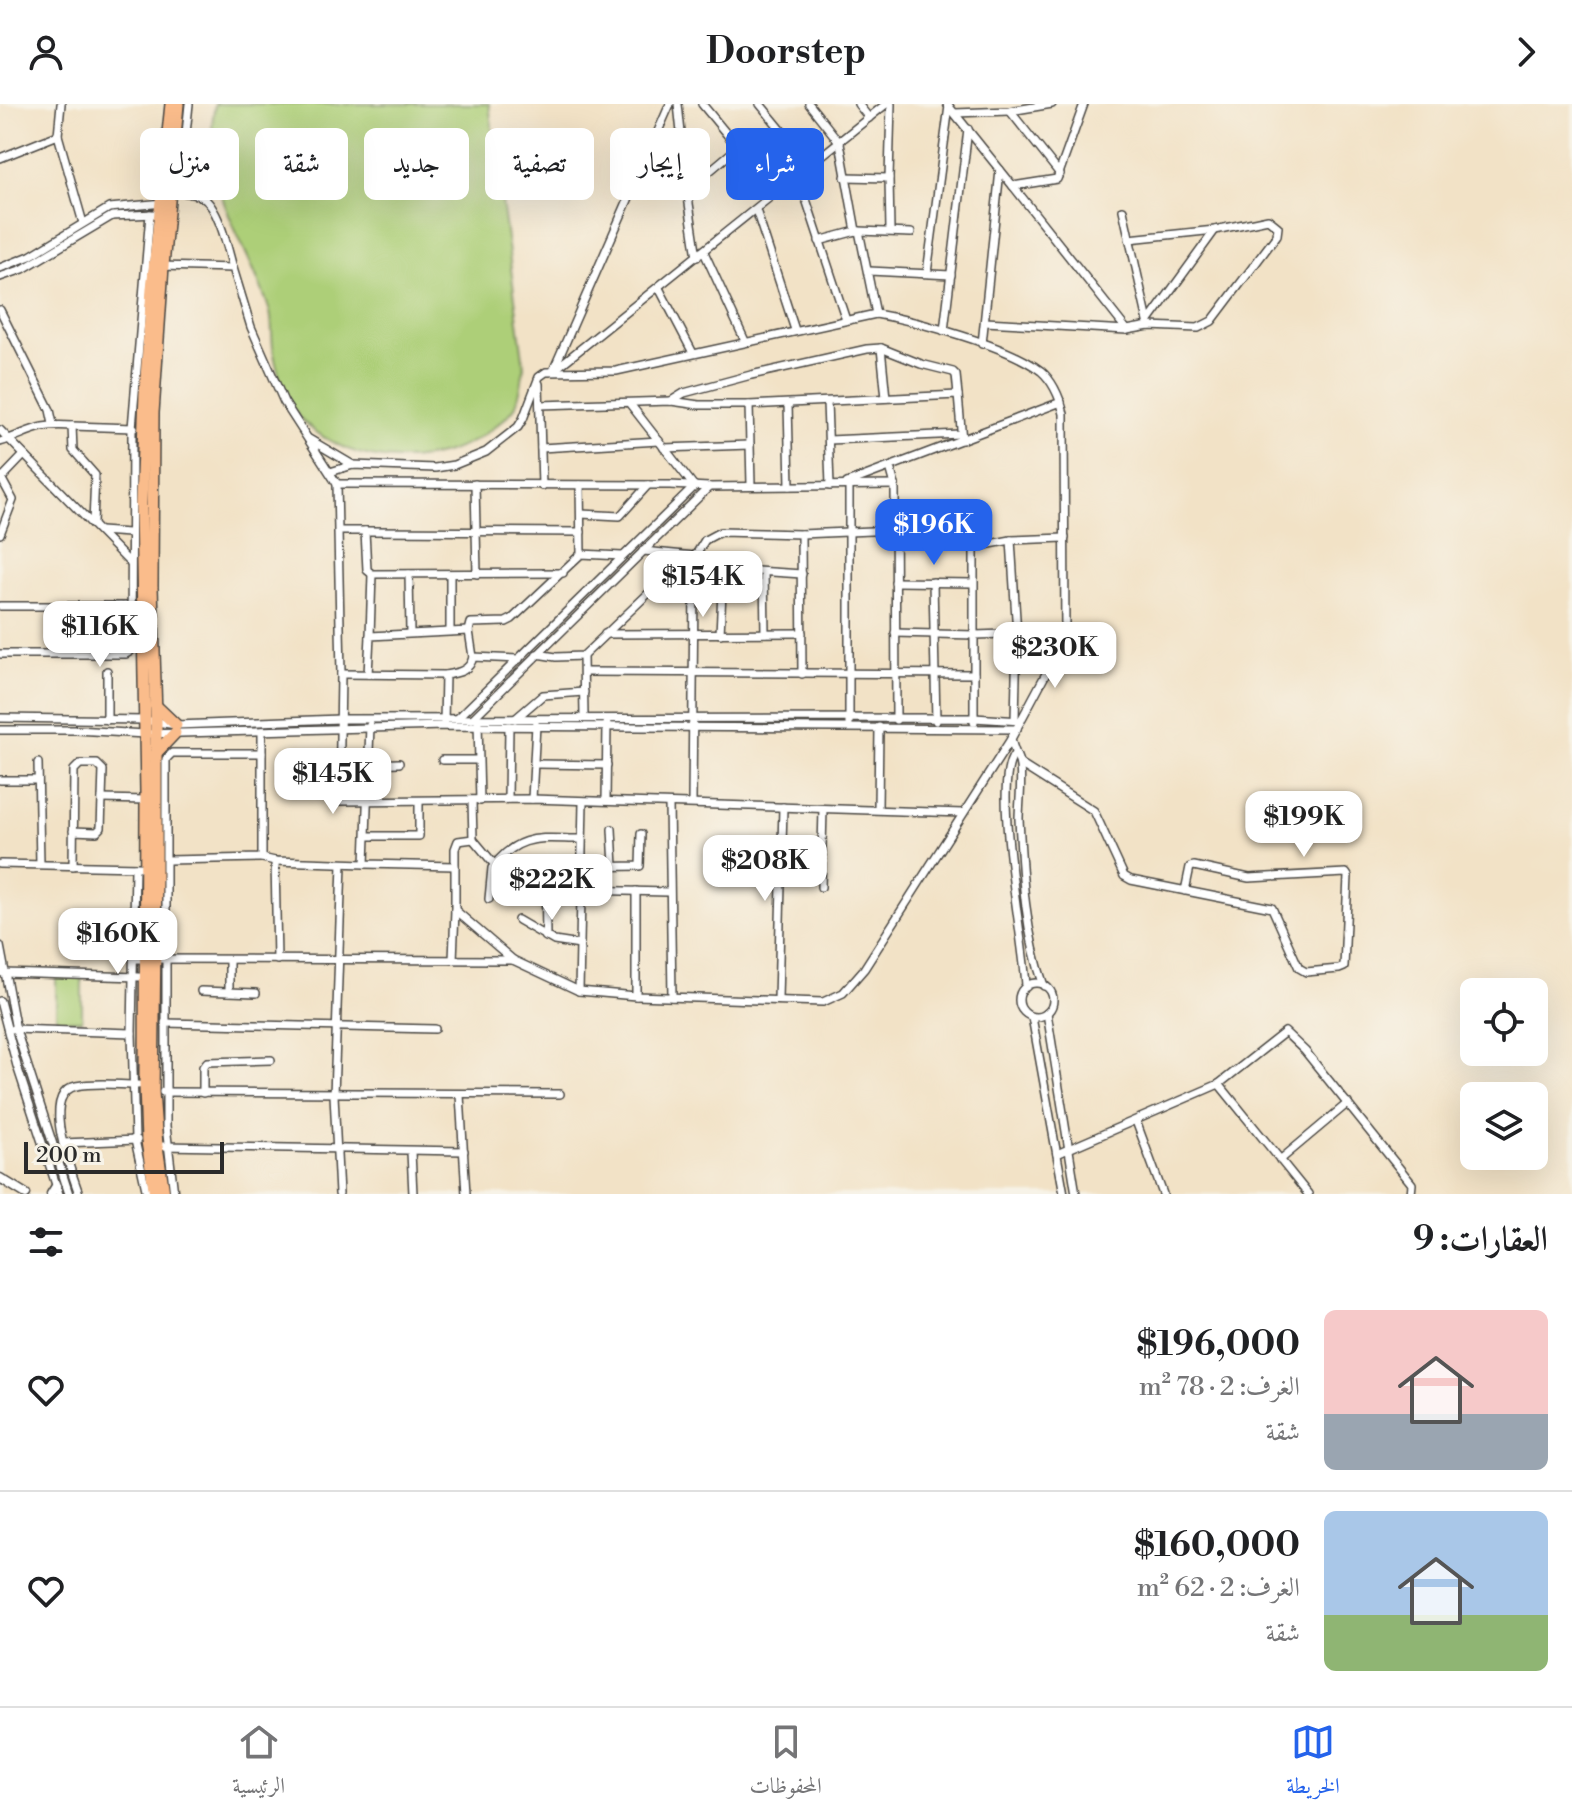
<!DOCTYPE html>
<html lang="ar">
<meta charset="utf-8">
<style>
body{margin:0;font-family:"Libre Bodoni",Amiri,serif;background:#f6f6f6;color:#202124;direction:rtl;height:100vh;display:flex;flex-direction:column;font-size:30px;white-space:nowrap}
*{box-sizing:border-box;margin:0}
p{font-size:26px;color:#757577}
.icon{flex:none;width:44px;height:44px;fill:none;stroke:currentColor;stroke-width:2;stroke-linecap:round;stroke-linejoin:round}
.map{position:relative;height:1090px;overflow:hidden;direction:ltr}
.sheet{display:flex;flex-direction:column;background:#fff;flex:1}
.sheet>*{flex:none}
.top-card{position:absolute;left:24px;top:24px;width:800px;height:72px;direction:rtl;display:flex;gap:16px}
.fabs{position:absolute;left:1460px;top:874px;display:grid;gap:16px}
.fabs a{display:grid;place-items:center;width:88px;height:88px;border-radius:12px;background:#fff;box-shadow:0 8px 32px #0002;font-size:40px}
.scale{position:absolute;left:24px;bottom:20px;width:200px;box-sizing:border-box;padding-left:8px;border:4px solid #2b2b2b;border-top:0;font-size:22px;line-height:28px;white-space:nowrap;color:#2b2b2b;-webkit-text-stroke:6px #f7f3e8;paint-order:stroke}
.price{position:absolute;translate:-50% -68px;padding:0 18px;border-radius:16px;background:#fff;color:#222;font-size:26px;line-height:52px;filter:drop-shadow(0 2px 4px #0008)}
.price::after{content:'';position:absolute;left:50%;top:48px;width:24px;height:18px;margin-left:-12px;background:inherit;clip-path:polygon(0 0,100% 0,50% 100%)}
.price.current{background:#2563eb;color:#fff}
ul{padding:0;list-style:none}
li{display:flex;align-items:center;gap:24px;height:200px;padding:0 24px}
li+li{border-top:2px solid #e0e0e0}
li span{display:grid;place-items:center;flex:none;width:224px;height:160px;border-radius:12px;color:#555}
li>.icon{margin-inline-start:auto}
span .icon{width:96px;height:96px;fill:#fffc;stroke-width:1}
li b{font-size:34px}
h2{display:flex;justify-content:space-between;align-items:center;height:96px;padding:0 24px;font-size:34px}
.tag{padding:0 28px;border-radius:12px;background:#fff;box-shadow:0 8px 32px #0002;font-size:28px;line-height:72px}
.tag.current{background:#2563eb;color:#fff}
header{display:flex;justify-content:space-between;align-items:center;height:104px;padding:0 24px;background:#fff;font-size:36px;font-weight:800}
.menu{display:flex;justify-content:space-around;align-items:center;height:112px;border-top:2px solid #e0e0e0;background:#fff;font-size:22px;color:#757577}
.menu a{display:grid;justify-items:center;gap:4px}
.menu .current{color:#2563eb}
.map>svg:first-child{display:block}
.green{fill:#adcf78;stroke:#6c7d52;stroke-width:2}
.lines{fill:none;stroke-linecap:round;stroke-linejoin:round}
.minor-casing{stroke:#494642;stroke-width:10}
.tertiary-casing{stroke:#494642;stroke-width:11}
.primary-casing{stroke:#494642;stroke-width:14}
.minor{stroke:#fff;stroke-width:7}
.tertiary{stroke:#fff;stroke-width:8}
.primary{stroke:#fabc8b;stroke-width:11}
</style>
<header><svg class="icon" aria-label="forward" viewBox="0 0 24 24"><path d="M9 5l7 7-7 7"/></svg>Doorstep<svg class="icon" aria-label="person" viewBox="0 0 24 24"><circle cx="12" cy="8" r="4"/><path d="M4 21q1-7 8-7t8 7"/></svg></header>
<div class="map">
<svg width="1572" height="1090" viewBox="0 0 1572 1090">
<rect width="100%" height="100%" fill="#f7f3e8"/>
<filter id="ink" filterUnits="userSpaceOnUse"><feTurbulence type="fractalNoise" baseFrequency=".0125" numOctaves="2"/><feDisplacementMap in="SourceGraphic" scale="16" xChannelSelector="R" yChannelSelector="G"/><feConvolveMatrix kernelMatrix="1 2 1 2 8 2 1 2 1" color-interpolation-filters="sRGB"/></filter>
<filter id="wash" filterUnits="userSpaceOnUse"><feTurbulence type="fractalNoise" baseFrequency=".006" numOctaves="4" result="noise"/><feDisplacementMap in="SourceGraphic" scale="32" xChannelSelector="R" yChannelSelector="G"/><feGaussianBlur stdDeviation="1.8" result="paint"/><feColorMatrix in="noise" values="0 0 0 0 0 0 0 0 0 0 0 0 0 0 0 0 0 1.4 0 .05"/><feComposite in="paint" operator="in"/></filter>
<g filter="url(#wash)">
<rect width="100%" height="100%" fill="#f2e2c6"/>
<!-- green -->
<g class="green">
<path d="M215 0H489L524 262C522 274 521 292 515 303 511 311 500 318 493 324 439 367 354 366 303 317 287 302 278 271 274 250 271 237 273 221 270 208 256 162 227 119 216 72 210 46 210 25 215 0Z"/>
<rect x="56" y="871" width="26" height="45"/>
</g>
</g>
<g filter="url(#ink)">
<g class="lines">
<!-- minor casing -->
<g class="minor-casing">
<g id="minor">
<polyline points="670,0 553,267 886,0"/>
<polyline points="678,0 687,86 697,153"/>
<polyline points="702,0 776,90"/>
<polyline points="760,0 811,62"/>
<polyline points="809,0 840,39 856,127 859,127 876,210"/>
<polyline points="858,0 869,14"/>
<polyline points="947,0 1013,82 1057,75 1084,0"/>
<polyline points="1010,7 1060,70"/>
<polyline points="955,9 1010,7 1052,0"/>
<polyline points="58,31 61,0"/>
<polyline points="0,54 58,31 83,119"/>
<polyline points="183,59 189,0"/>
<path d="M174 60 183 59 181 83 183 88C189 90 197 90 202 93 219 103 228 146 233 164"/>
<polyline points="798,71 846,216"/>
<polyline points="845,73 889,74 891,0"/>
<polyline points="889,74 890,127"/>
<polyline points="1013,82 1127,226"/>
<polyline points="687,86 737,44"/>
<polyline points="756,106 795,226"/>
<polyline points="1123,106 1149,222"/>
<polyline points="859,127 911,129"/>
<polyline points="819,137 856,127"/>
<polyline points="704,148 745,237"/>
<polyline points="161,162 233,164 251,223 284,298 337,380 341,570 339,697 532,695 963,709"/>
<polyline points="0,164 30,152 109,104 164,99"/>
<polyline points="869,167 951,171"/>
<polyline points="927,169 949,2"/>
<polyline points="0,173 23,165 112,112 154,110"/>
<polyline points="659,184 693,249"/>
<polyline points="0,206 50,306 53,320"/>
<polyline points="1149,217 1215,126"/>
<polyline points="985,218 1127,226 1149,222 1198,224 1212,217 1277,131 1278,123 1268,115 1215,126 1129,135"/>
<polyline points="944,227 968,25"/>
<polyline points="982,240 1000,66"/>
<polyline points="881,244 886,294"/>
<polyline points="539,280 542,382"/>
<polyline points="671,297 684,289 751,271 867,245 881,244 921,260 953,268 956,271 958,291"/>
<polyline points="827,298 830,382"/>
<polyline points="630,300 694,382"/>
<polyline points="788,300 790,382"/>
<polyline points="540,301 671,297 699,301 749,301 958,291 962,336"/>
<polyline points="749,301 751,381"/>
<polyline points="72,322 134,324"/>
<polyline points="0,326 130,459"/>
<polyline points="309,335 353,361"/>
<polyline points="829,336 960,330"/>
<path d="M0 338C31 328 37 319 72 322L73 346 95 371 93 419"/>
<polyline points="541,344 659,337"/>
<polyline points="664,344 750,341"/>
<polyline points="890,363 895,381 896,616"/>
<polyline points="0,372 13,396 0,430"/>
<polyline points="2,374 24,351"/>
<polyline points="847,379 1061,298"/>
<polyline points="337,380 670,381 709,383 895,381"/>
<polyline points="475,380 477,470"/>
<polyline points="580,381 581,450"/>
<polyline points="849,382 849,620"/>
<polyline points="581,410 620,412 648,381"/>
<polyline points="100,427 129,429"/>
<polyline points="340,427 365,427 367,466 372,470 563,469"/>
<polyline points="365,427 581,428"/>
<polyline points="801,430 802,570"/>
<polyline points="1011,436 1017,530 1015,616"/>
<polyline points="695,452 705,436 720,428 801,430 895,426"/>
<polyline points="696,463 802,470"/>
<polyline points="764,468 765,529"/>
<polyline points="409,470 410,529"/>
<polyline points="450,471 450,527"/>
<polyline points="895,478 973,479"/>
<polyline points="933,478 936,617"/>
<polyline points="0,502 134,502"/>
<polyline points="895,529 975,531 1065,528"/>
<polyline points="605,530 802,529"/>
<polyline points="720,530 723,466"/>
<polyline points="61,531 104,530"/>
<polyline points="370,532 372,470"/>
<polyline points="0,550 126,550 131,547 132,324 150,110"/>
<polyline points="537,550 556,553 583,552 653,485 694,481 695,452 643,447"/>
<polyline points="583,552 584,613"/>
<polyline points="473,553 469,527 471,519 506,518 512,515 581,450 622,452"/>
<polyline points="107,567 107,616"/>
<polyline points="584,568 974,570"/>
<polyline points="341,570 445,571"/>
<polyline points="368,570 370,532 469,527"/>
<polyline points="0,614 144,616 176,621 340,615 974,614 1021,617"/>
<polyline points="458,614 695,382"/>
<polyline points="472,615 709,383"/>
<polyline points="515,615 543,591 584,588"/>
<polyline points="478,618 480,697"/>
<polyline points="974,618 974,443 1011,436 1065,434"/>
<path d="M444 619 445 571C458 569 470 567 473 553L519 555"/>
<polyline points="370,621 365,760 455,762"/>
<polyline points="0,626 76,626 145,630 444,622 1017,625"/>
<path d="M1011 635C1013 644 1016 650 1019 658 1023 670 1019 700 1019 715 1022 770 1025 829 1044 882"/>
<path d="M1014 651C991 679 1025 841 1026 883"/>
<polyline points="442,656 477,656"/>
<polyline points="38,659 40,760"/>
<polyline points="370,660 399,659"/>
<polyline points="536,660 607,661"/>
<polyline points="1020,660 1094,707 1124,772 1131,776 1272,804 1299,864 1306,868 1339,865 1344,863 1348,772 1346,769 1249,774 1194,762 1190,763 1185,787"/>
<polyline points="0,676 38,676"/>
<polyline points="102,695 146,696"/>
<polyline points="508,695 509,622"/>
<polyline points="532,695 536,621"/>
<polyline points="472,697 473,735 458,737 455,745 455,806 513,856"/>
<polyline points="606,697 607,620"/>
<polyline points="692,699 694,481"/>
<polyline points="669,700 672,893"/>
<polyline points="878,705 879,623"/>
<polyline points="612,725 614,763"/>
<polyline points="367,732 419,732 419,697"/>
<polyline points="473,735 494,760"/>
<polyline points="262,754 275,757 365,760"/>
<polyline points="168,756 262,754 262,627"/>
<polyline points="275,757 277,856"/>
<polyline points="545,759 546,833"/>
<polyline points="0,760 139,763"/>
<polyline points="73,762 74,666 80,660 97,660 103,666 101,724 97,728 73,727"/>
<polyline points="135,763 132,929 135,1036 147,1090"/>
<polyline points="580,763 640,762 641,730"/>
<polyline points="821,783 823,705"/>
<polyline points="580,786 668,788"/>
<path d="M489 795 492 764C519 728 541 735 581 735"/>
<polyline points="518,816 554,837 580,841"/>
<polyline points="0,842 16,926 69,1090"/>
<path d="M134 855 513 856 579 887 636 892 823 898 843 889 864 865 1011 635 1065 534 1064 310C1060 294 1054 278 1041 267 1009 242 917 217 876 210L616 267 546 268 539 273 523 315 518 323 486 348 454 361 435 364 353 361 330 368"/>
<polyline points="453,856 455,806"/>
<polyline points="229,857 229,888"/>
<polyline points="3,869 139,873"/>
<circle cx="1036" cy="896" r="17"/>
<polyline points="201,887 256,889"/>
<polyline points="579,887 583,698"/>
<polyline points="636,892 636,787"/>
<polyline points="778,895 783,703"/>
<polyline points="0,897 17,962 59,1090"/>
<polyline points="1047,909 1076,1090"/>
<polyline points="1032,913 1064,1090"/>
<polyline points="165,919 435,925"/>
<polyline points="13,925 132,929"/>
<polyline points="1219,980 1308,1090"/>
<polyline points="163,988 560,990"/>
<polyline points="203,989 203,963 207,958 271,956"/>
<polyline points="460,991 466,1090"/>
<polyline points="1136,1017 1163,1090"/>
<polyline points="63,1039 137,1036"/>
<polyline points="162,1042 464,1047"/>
<polyline points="411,1048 413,1090"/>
<polyline points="1057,1050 1219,980 1285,928 1305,947 1412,1080 1411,1090"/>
<polyline points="1280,1056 1348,999"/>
<path d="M79 1090C72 1068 39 990 76 982 95 978 119 981 138 981"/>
<polyline points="174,1090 166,1022 166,655 172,649 262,649"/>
<polyline points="339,1090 334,991 342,760"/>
</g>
</g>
<!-- tertiary casing -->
<g class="tertiary-casing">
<g id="tertiary">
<polyline points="0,1074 26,1090"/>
<polyline points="51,1090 56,1082"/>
</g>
</g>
<!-- primary casing -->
<g class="primary-casing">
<g id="primary">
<polyline points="155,601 176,621"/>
<polyline points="155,650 175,629"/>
<polyline points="155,1090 147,1037 145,981 146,689 141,400 145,290 152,185 171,0"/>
<polyline points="164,1090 157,1042 153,988 156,767 156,611 152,483 153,309 163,162 178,0"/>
</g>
</g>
<!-- minor -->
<use href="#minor" class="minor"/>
<!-- tertiary -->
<use href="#tertiary" class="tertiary"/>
<!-- primary -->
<use href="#primary" class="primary"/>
</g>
</g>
</svg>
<div class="fabs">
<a><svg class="icon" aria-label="locate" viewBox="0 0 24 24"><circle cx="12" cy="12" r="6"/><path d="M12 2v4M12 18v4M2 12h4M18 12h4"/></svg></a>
<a><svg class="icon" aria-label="layers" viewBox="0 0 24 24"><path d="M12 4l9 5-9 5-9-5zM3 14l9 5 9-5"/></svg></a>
</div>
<div class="scale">200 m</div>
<b class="price current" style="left:934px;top:463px">$196K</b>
<b class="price" style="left:703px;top:515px">$154K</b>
<b class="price" style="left:100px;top:565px">$116K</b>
<b class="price" style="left:1055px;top:586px">$230K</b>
<b class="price" style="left:333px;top:712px">$145K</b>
<b class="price" style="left:1304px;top:755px">$199K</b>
<b class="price" style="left:765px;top:799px">$208K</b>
<b class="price" style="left:552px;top:818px">$222K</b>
<b class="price" style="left:118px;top:872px">$160K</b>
<div class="top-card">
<a class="tag current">شراء</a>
<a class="tag">إيجار</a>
<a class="tag">تصفية</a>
<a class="tag">جديد</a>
<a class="tag">شقة</a>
<a class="tag">منزل</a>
</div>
</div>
<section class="sheet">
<h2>العقارات: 9<svg class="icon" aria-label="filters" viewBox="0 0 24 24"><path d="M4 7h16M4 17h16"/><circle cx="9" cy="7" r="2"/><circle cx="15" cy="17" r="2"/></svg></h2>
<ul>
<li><span style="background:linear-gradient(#f6c9c9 65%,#9aa5b1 0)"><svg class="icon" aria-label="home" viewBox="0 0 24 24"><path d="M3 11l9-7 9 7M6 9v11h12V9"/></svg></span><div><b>$196,000</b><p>الغرف: 2 · 78 m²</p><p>شقة</p></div><svg class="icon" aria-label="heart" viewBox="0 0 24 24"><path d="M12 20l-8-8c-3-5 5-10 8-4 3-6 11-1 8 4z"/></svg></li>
<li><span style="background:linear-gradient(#a9c7e8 65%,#8fb573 0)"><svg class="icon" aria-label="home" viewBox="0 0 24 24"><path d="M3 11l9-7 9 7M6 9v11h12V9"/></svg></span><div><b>$160,000</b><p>الغرف: 2 · 62 m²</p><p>شقة</p></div><svg class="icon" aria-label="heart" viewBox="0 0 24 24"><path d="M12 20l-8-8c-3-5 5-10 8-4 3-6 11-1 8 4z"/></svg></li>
</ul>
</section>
<nav class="menu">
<a class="current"><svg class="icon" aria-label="map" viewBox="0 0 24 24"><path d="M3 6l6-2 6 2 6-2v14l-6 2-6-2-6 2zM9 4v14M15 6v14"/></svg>الخريطة</a>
<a><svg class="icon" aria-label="saved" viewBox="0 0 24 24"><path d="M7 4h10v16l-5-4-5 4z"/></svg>المحفوظات</a>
<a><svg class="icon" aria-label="home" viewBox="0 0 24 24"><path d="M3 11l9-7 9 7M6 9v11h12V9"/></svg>الرئيسية</a>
</nav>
